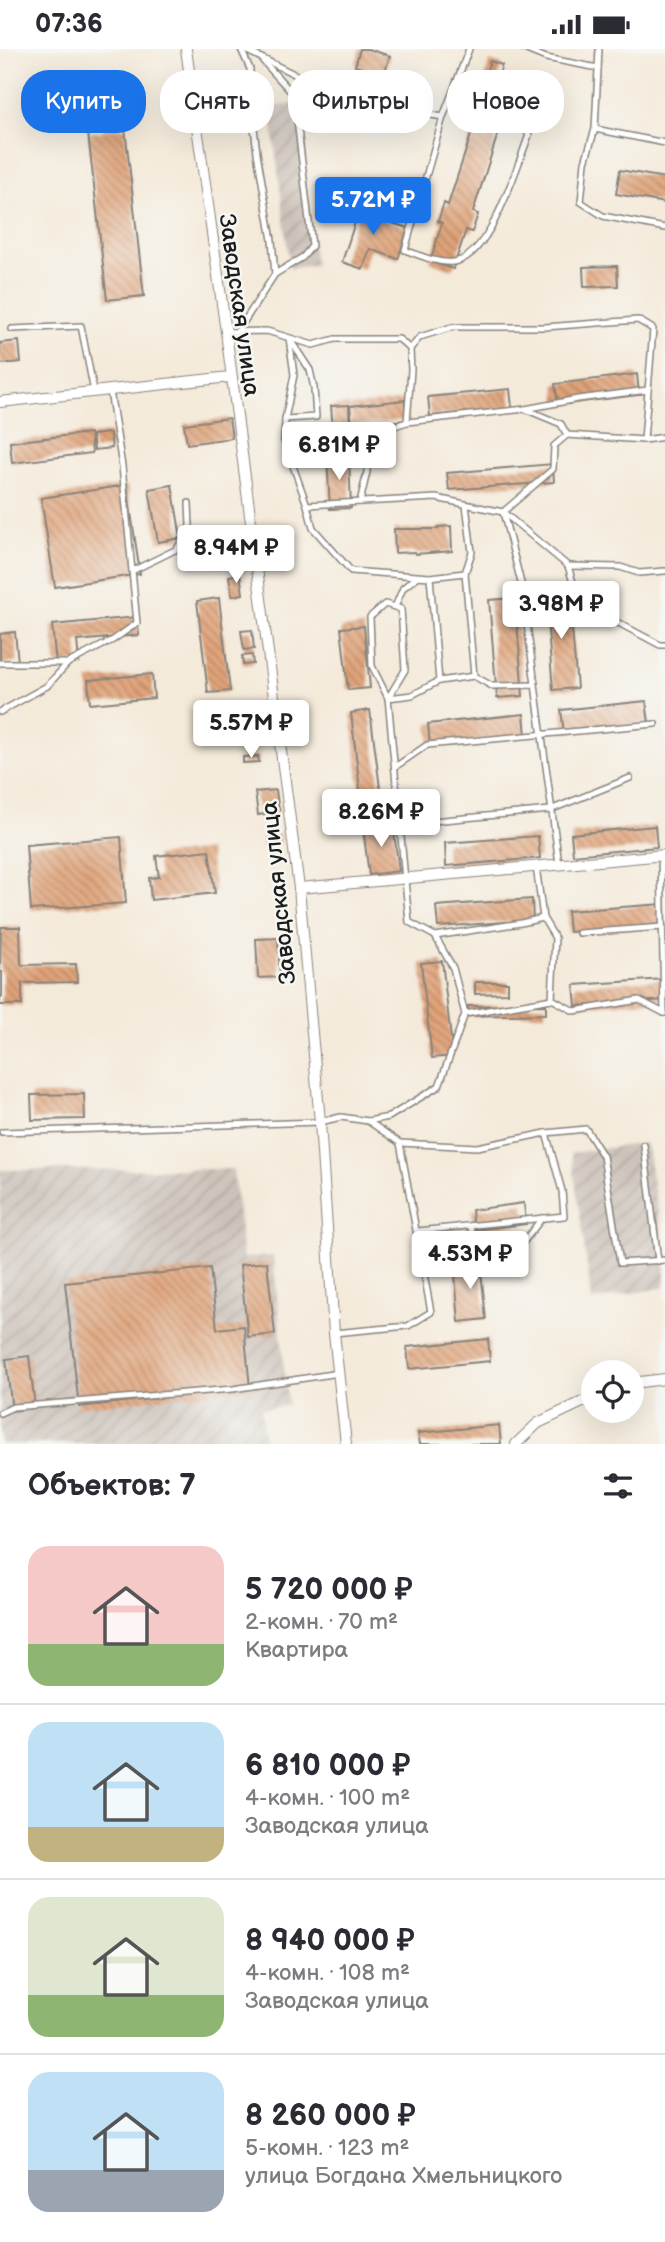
<!DOCTYPE html>
<html lang="ru">
<meta charset="utf-8">
<style>
body{margin:0;font-family:"Balsamiq Sans",sans-serif;background:#f2f2f3;color:#2b2b33;height:100vh;display:flex;flex-direction:column;font-size:26px;white-space:nowrap}
*{box-sizing:border-box;margin:0}
p{font-size:23px;color:#7c7c81}
.icon{flex:none;width:38px;height:38px;fill:none;stroke:currentColor;stroke-width:2;stroke-linecap:round;stroke-linejoin:round}
.map{position:relative;height:1395px;overflow:hidden}
.details{display:flex;flex-direction:column;background:#fff;flex:1}
.details>*{flex:none}
.hud{position:absolute;left:21px;top:21px;width:623px;height:63px;display:flex;gap:14px}
.tools{position:absolute;left:581px;top:1311px;display:grid;gap:14px}
.tools a{display:grid;place-items:center;width:63px;height:63px;border-radius:50%;background:#fff;box-shadow:0 7px 28px #0002;font-size:35px}
.price{position:absolute;translate:-50% -60px;padding:0 16px;border-radius:7px;background:#fff;color:#222;font-size:23px;line-height:46px;filter:drop-shadow(0 2px 4px #0008)}
.price::after{content:'';position:absolute;left:50%;top:42px;width:21px;height:16px;margin-left:-10px;background:inherit;clip-path:polygon(0 0,100% 0,50% 100%)}
.price.selected{background:#1a73e8;color:#fff}
ul{padding:0;list-style:none}
li{display:flex;align-items:center;gap:21px;height:175px;padding:0 28px}
li+li{border-top:2px solid #e1e1e2}
li span{display:grid;place-items:center;flex:none;width:196px;height:140px;border-radius:21px;color:#555}
li>.icon{margin-inline-start:auto}
span .icon{width:84px;height:84px;fill:#fffc;stroke-width:1}
li b{font-size:30px}
h2{display:flex;justify-content:space-between;align-items:center;height:84px;padding:0 28px;font-size:30px}
.tag{padding:0 24px;border-radius:28px;background:#fff;box-shadow:0 7px 28px #0002;font-size:24px;line-height:63px}
.tag.selected{background:#1a73e8;color:#fff}
.status{display:flex;justify-content:space-between;align-items:center;height:49px;padding:0 35px;background:#fff;direction:ltr}
.status svg{height:19px;fill:currentColor}
.map>svg:first-child{display:block}
.industrial{fill:url(#industrial-furrows)}
.building{fill:url(#building-back-hatch)}
.lines{fill:none;stroke-linecap:round;stroke-linejoin:round}
.service-casing{stroke:#88837b;stroke-width:8}
.minor-casing{stroke:#88837b;stroke-width:12}
.service{stroke:#fff;stroke-width:5}
.minor{stroke:#fff;stroke-width:10}
.labels{text-anchor:middle;stroke-width:5;stroke-linejoin:round;paint-order:stroke}
.street-label{font-size:23px;fill:#1c1c1c;stroke:#f6f6f2}
</style>
<div class="status"><b>07:36</b><svg viewBox="0 0 49 12"><path d="M0 12V9h3v3zM5 12V6h3v6zM10 12V3h3v9zM15 12V0h3v12zM26 1h20v11H26zM47 4h2v5h-2z"/></svg></div>
<div class="map">
<svg width="665" height="1395" viewBox="0 0 665 1395">
<defs>
<pattern id="industrial-furrows" width="10" height="10" patternUnits="userSpaceOnUse" patternTransform="scale(1.75)"><rect width="10" height="10" fill="#ccc2b9"/><path d="M-1 1l2-2M0 10L10 0M9 11l2-2" fill="none" stroke="#afa69e"/></pattern>
<pattern id="building-back-hatch" width="6" height="6" patternUnits="userSpaceOnUse" patternTransform="scale(1.75)"><rect width="6" height="6" fill="#e0a379"/><path d="M-1 5l2 2M0 0l6 6M5-1l2 2" fill="none" stroke="#b58462"/></pattern>
</defs>
<rect width="100%" height="100%" fill="#f6f6f2"/>
<filter id="ink" filterUnits="userSpaceOnUse"><feTurbulence type="fractalNoise" baseFrequency=".0143" numOctaves="2"/><feDisplacementMap in="SourceGraphic" scale="14" xChannelSelector="R" yChannelSelector="G"/><feConvolveMatrix kernelMatrix="1 2 1 2 8 2 1 2 1" color-interpolation-filters="sRGB"/></filter>
<filter id="wash" filterUnits="userSpaceOnUse"><feTurbulence type="fractalNoise" baseFrequency=".00686" numOctaves="4" result="noise"/><feDisplacementMap in="SourceGraphic" scale="28" xChannelSelector="R" yChannelSelector="G"/><feGaussianBlur stdDeviation="1.57" result="paint"/><feColorMatrix in="noise" values="0 0 0 0 0 0 0 0 0 0 0 0 0 0 0 0 0 1.4 0 .05"/><feComposite in="paint" operator="in"/></filter>
<g filter="url(#wash)">
<rect width="100%" height="100%" fill="#f4eada"/>
<!-- industrial -->
<g class="industrial">
<polygon points="296,55 315,216 290,219 270,58"/>
<polygon points="646,1094 665,1202 665,1238 592,1252 571,1104"/>
<polygon points="233,1120 243,1209 273,1207 288,1356 261,1360 265,1395 0,1395 0,1121"/>
</g>
<g id="blocks">
<!-- building -->
<g class="building">
<polygon points="360,0 368,0 390,7 384,25 355,17"/>
<polygon points="490,12 502,16 496,34 484,29"/>
<polygon points="52,27 52,35 35,36 35,28"/>
<polygon points="119,57 121,79 103,81 100,59"/>
<polygon points="477,67 501,75 473,163 478,165 472,183 466,181 453,220 430,213 442,174 438,172 444,154 448,156"/>
<polygon points="125,79 144,247 107,251 88,84"/>
<polygon points="620,121 665,129 665,154 616,145"/>
<polygon points="362,152 383,159 379,170 408,179 398,210 370,200 363,220 342,213"/>
<polygon points="617,217 618,237 584,238 583,218"/>
<polygon points="19,292 21,313 0,315 0,294"/>
<polygon points="637,325 639,346 558,356 555,335"/>
<polygon points="510,340 512,359 430,367 428,348"/>
<polygon points="405,351 407,371 352,376 350,357"/>
<polygon points="349,356 350,381 333,382 331,357"/>
<polygon points="229,369 232,389 187,395 184,375"/>
<polygon points="90,384 92,404 12,414 10,393"/>
<polygon points="110,384 112,399 94,401 92,386"/>
<polygon points="349,407 351,459 330,460 327,408"/>
<polygon points="553,415 554,433 449,441 447,424"/>
<polygon points="127,436 140,525 55,538 41,449"/>
<polygon points="172,436 181,489 158,493 149,440"/>
<polygon points="451,477 452,502 416,505 415,503 395,504 394,480 438,480 438,478"/>
<polygon points="240,525 243,545 232,547 229,527"/>
<polygon points="569,543 577,639 553,641 545,545"/>
<polygon points="219,549 230,642 208,644 197,552"/>
<polygon points="515,549 523,647 497,649 489,551"/>
<polygon points="137,568 139,586 77,592 79,613 56,615 52,576"/>
<polygon points="364,577 370,639 348,641 341,579"/>
<polygon points="252,581 254,600 244,601 241,582"/>
<polygon points="15,583 18,613 0,615 0,585"/>
<polygon points="252,606 253,615 243,616 242,607"/>
<polygon points="152,625 154,649 90,655 88,631"/>
<polygon points="646,652 649,674 564,684 561,661"/>
<polygon points="370,661 381,747 361,749 351,664"/>
<polygon points="524,665 526,687 430,697 428,675"/>
<polygon points="258,707 259,713 243,714 243,708"/>
<polygon points="276,741 279,763 258,766 255,743"/>
<polygon points="393,775 399,822 369,826 363,779"/>
<polygon points="655,777 657,798 573,806 571,785"/>
<polygon points="279,785 280,796 270,796 269,786"/>
<polygon points="538,787 540,809 446,817 445,794"/>
<polygon points="121,788 126,854 31,861 26,796"/>
<polygon points="209,801 215,844 151,851 149,829 159,828 156,807"/>
<polygon points="532,850 533,871 438,878 436,857"/>
<polygon points="663,855 664,876 569,883 567,862"/>
<polygon points="1,878 20,878 21,916 76,915 77,933 22,934 22,956 0,956 0,948 2,948 2,923 0,923"/>
<polygon points="278,889 280,928 258,929 256,890"/>
<polygon points="442,912 453,1007 432,1009 421,914"/>
<polygon points="665,930 665,951 576,957 574,936"/>
<polygon points="475,933 508,933 508,944 475,945"/>
<polygon points="546,956 546,965 468,967 468,957"/>
<polygon points="84,1045 85,1070 32,1071 31,1046"/>
<polygon points="524,1154 526,1175 474,1181 472,1161"/>
<polygon points="480,1212 486,1270 459,1273 454,1214"/>
<polygon points="267,1213 275,1285 248,1288 240,1216"/>
<polygon points="210,1219 217,1280 244,1277 250,1339 79,1358 65,1234"/>
<polygon points="488,1290 490,1312 409,1320 407,1298"/>
<polygon points="29,1307 35,1359 12,1362 6,1310"/>
<polygon points="499,1376 501,1395 420,1395 418,1384"/>
</g>
</g>
</g>
<g filter="url(#ink)">
<use href="#blocks" fill-opacity="0" stroke="#88837b" stroke-width="2"/>
<g class="lines">
<!-- service casing -->
<g class="service-casing">
<g id="service">
<polyline points="243,0 335,45 390,59 443,68 469,0"/>
<polyline points="524,0 546,9 598,19"/>
<polyline points="599,0 595,80 585,113 581,153 603,167 665,179"/>
<polyline points="263,12 294,46 312,197 303,208 275,225"/>
<path d="M443 68 405 201C419 206 438 215 453 213 490 210 517 117 529 86L510 60 456 33"/>
<polyline points="595,80 665,94"/>
<polyline points="12,280 81,277 94,343"/>
<polyline points="238,282 275,225 272,191 257,104 250,44 250,20 241,0"/>
<polyline points="226,283 267,282 313,296 335,290 399,290 410,300"/>
<polyline points="289,289 294,326 285,370 284,392 307,456 436,449 503,463 522,538 559,815"/>
<polyline points="525,360 578,350 648,341"/>
<polyline points="285,370 316,368 314,339 310,321 291,292"/>
<polyline points="407,373 411,321 410,300 420,288 452,278 545,278 638,271 653,280 644,391"/>
<polyline points="567,386 554,397 553,420 503,463 568,517 579,553 660,596 665,596"/>
<polyline points="360,453 367,423 367,386 407,373 525,360 561,375 567,386 644,391 665,388"/>
<polyline points="307,456 313,479 351,522 430,528 465,524"/>
<polyline points="466,456 472,503 465,524 474,627"/>
<polyline points="568,517 620,518 639,524 665,522"/>
<polyline points="132,522 177,500 190,477 189,454"/>
<polyline points="430,528 439,632"/>
<polyline points="395,558 403,539 417,528"/>
<polyline points="0,614 68,614 113,591 137,574 122,417 110,342"/>
<polyline points="388,649 412,646 439,632 474,627 492,637 535,636"/>
<polyline points="0,663 47,637 68,614"/>
<polyline points="395,718 427,696 655,675"/>
<polyline points="401,775 550,761 630,729"/>
<polyline points="661,806 664,964"/>
<polyline points="536,817 543,869 555,889 552,950"/>
<polyline points="579,884 663,878"/>
<polyline points="435,887 521,874 543,869"/>
<polyline points="465,965 552,950 574,962 639,951 664,964"/>
<polyline points="368,1072 389,1068 439,1037 465,965 453,919 435,887 409,873 388,649 372,617 370,568 385,555 401,560 405,621 388,649"/>
<polyline points="2,1083 320,1073 341,1068 368,1072 400,1094 477,1098 546,1084 586,1080 603,1107 620,1214 665,1211"/>
<polyline points="644,1096 658,1212"/>
<polyline points="471,1177 477,1224 505,1217 542,1169"/>
<polyline points="418,1182 564,1167 562,1142 546,1084"/>
<polyline points="334,1284 408,1277 431,1263 400,1094"/>
<polyline points="0,1364 13,1358 233,1340 339,1324"/>
</g>
</g>
<!-- minor casing -->
<g class="minor-casing">
<g id="minor">
<polyline points="186,0 226,283 299,839 320,1073 334,1284 346,1395"/>
<polyline points="0,353 230,328"/>
<polyline points="299,839 665,806"/>
<polyline points="632,1334 665,1330"/>
<polyline points="516,1395 538,1374 593,1348"/>
</g>
</g>
<!-- service -->
<use href="#service" class="service"/>
<!-- minor -->
<use href="#minor" class="minor"/>
</g>
</g>
<g class="labels">
<!-- street labels -->
<g class="street-label">
<text transform="translate(240 256) rotate(82)" y="8">Заводская улица</text>
<text transform="translate(278 844) rotate(-96)" y="8">Заводская улица</text>
</g>
</g>
</svg>
<div class="tools">
<a><svg class="icon" aria-label="locate" viewBox="0 0 24 24"><circle cx="12" cy="12" r="6"/><path d="M12 2v4M12 18v4M2 12h4M18 12h4"/></svg></a>
</div>
<b class="price selected" style="left:373px;top:188px">5.72M ₽</b>
<b class="price" style="left:339px;top:433px">6.81M ₽</b>
<b class="price" style="left:236px;top:536px">8.94M ₽</b>
<b class="price" style="left:561px;top:592px">3.98M ₽</b>
<b class="price" style="left:251px;top:711px">5.57M ₽</b>
<b class="price" style="left:381px;top:800px">8.26M ₽</b>
<b class="price" style="left:470px;top:1242px">4.53M ₽</b>
<div class="hud">
<a class="tag selected">Купить</a>
<a class="tag">Снять</a>
<a class="tag">Фильтры</a>
<a class="tag">Новое</a>
</div>
</div>
<section class="details">
<h2>Объектов: 7<svg class="icon" aria-label="filters" viewBox="0 0 24 24"><path d="M4 7h16M4 17h16"/><circle cx="9" cy="7" r="2"/><circle cx="15" cy="17" r="2"/></svg></h2>
<ul>
<li><span style="background:linear-gradient(#f6c9c9 70%,#8fb573 0)"><svg class="icon" aria-label="home" viewBox="0 0 24 24"><path d="M3 11l9-7 9 7M6 9v11h12V9"/></svg></span><div><b>5 720 000 ₽</b><p>2-комн. · 70 m²</p><p>Квартира</p></div></li>
<li><span style="background:linear-gradient(#bfe0f5 75%,#c2b280 0)"><svg class="icon" aria-label="home" viewBox="0 0 24 24"><path d="M3 11l9-7 9 7M6 9v11h12V9"/></svg></span><div><b>6 810 000 ₽</b><p>4-комн. · 100 m²</p><p>Заводская улица</p></div></li>
<li><span style="background:linear-gradient(#dfe7d0 70%,#8fb573 0)"><svg class="icon" aria-label="home" viewBox="0 0 24 24"><path d="M3 11l9-7 9 7M6 9v11h12V9"/></svg></span><div><b>8 940 000 ₽</b><p>4-комн. · 108 m²</p><p>Заводская улица</p></div></li>
<li><span style="background:linear-gradient(#bfe0f5 70%,#9aa5b1 0)"><svg class="icon" aria-label="home" viewBox="0 0 24 24"><path d="M3 11l9-7 9 7M6 9v11h12V9"/></svg></span><div><b>8 260 000 ₽</b><p>5-комн. · 123 m²</p><p>улица Богдана Хмельницкого</p></div></li>
</ul>
</section>
